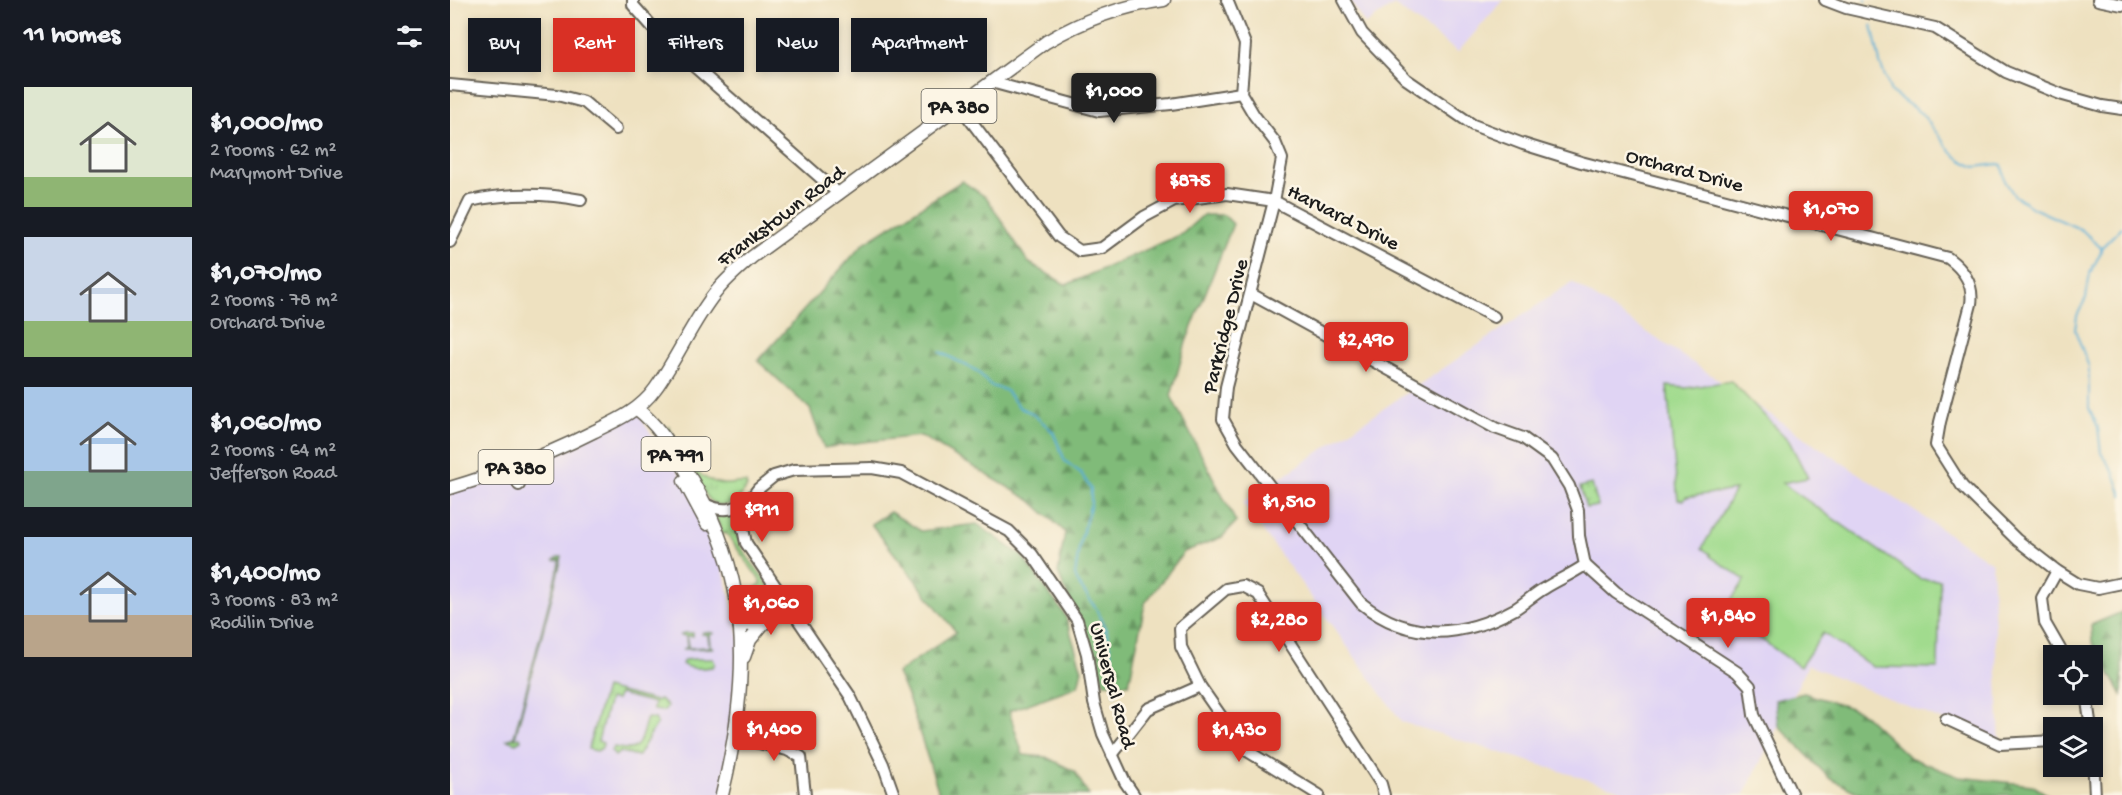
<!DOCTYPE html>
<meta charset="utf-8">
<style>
body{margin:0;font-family:"Gochi Hand",sans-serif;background:#242831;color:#f1f3f6;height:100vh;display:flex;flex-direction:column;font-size:22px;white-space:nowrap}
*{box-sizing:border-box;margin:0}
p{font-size:20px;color:#9ea1a6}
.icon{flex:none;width:33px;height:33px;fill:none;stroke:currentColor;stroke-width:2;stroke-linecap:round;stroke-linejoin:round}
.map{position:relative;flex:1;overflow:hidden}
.details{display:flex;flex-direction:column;background:#171b24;width:450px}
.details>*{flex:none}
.guide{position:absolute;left:18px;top:18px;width:570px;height:54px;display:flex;gap:12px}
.fabs{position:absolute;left:1593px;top:645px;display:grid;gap:12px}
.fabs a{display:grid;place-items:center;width:60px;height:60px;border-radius:0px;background:#171b24;box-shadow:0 3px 9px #0003;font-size:30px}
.price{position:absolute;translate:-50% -51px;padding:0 14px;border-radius:6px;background:#d93025;color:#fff;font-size:20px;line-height:39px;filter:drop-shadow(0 2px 3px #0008)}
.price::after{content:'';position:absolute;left:50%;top:36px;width:18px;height:14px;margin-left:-9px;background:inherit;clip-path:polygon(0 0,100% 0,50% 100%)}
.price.on{background:#222;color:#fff}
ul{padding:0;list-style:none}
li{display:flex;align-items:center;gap:18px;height:150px;padding:0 24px}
li span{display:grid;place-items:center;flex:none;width:168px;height:120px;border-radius:0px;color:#555}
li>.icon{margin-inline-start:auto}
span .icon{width:72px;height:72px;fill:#fffc;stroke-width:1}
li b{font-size:26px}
h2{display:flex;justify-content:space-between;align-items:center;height:72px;padding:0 24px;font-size:26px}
.chip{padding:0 21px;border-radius:0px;background:#171b24;box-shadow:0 3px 9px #0003;font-size:21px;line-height:54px}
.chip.on{background:#d93025;color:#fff}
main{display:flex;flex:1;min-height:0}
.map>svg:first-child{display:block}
.built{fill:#e0d4f4}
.grass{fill:url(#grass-tufts);stroke:#5e7c55;stroke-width:1.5}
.forest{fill:url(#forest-firs);stroke:#4e6c4a;stroke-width:1.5}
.garden{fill:url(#garden-dots);stroke:#5e7c55;stroke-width:1.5}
.pitch{fill:#a1db8e;stroke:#5e7c55;stroke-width:1.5}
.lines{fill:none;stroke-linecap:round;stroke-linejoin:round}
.stream{stroke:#58aed5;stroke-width:2}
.minor-casing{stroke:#666155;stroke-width:14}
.major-casing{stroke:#666155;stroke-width:15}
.minor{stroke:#fff;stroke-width:10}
.major{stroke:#fff;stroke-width:12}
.labels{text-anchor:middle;stroke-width:5;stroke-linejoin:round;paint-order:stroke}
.shield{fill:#fcf5e5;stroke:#5f5d58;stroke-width:1.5}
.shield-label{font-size:20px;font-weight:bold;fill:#1c1c1c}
.street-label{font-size:21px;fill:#1c1c1c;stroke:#fcf5e5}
</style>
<main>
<section class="details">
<h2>11 homes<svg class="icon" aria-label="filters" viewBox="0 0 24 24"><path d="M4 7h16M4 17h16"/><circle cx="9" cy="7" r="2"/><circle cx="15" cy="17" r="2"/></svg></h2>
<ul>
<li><span style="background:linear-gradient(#dfe7d0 75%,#8fb573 0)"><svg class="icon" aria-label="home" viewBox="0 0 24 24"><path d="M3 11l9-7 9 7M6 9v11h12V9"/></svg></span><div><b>$1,000/mo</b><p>2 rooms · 62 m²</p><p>Marymont Drive</p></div></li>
<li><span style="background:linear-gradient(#c9d6e8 70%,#8fb573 0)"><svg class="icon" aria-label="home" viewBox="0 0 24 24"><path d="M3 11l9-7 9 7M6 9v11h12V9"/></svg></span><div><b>$1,070/mo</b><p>2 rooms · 78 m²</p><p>Orchard Drive</p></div></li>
<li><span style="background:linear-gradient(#a9c7e8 70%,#7fa58c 0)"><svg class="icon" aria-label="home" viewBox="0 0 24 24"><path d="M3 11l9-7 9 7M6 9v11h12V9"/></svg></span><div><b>$1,060/mo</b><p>2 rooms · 64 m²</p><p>Jefferson Road</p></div></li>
<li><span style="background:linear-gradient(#a9c7e8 65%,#b9a48a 0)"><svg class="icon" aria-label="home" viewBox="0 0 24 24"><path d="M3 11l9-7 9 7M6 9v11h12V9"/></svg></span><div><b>$1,400/mo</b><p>3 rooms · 83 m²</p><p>Rodilin Drive</p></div></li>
</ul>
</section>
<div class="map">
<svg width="1672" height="795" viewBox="0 0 1672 795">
<defs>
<pattern id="grass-tufts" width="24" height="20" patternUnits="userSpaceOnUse" patternTransform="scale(1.5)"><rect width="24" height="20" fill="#a1db8e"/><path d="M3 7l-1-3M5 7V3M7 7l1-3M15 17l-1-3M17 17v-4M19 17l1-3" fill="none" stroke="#8abb7a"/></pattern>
<pattern id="forest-firs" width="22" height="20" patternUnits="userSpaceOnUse" patternTransform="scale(1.5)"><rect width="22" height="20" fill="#80bb79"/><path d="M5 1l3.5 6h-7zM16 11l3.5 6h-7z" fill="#689762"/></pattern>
<pattern id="garden-dots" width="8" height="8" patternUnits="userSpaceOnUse" patternTransform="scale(1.5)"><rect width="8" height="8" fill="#a1db8e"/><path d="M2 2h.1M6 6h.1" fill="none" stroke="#8abb7a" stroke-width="1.8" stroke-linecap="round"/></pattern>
</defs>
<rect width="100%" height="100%" fill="#fcf5e5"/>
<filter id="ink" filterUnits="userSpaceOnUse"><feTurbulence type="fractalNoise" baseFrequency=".0167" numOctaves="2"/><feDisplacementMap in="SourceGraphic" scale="12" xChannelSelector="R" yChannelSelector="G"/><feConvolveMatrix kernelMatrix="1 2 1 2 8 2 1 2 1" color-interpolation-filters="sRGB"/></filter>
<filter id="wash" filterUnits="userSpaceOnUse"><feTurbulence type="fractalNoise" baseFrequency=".008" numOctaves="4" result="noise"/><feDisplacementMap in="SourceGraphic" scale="24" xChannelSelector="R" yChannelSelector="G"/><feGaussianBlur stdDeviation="1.35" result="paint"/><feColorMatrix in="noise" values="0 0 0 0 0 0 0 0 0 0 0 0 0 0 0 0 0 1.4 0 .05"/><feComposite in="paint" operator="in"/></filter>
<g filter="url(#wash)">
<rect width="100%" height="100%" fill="#eee1c0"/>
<!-- built -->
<g class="built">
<polygon points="900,0 1053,0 1008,52 944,5 915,24"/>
<polygon points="1122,282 1542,563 1550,744 1358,665 1294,795 1187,795 952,722 793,503"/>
<polygon points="187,409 195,425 232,477 258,525 272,565 281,602 290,641 272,795 0,795 0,488"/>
</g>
<!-- grass -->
<g class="grass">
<path d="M219 427C231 451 243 480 273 484 280 485 287 482 296 483L297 487C289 500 274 514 259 499 253 492 249 482 245 474 236 459 225 444 215 430Z"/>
<path d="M287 512C276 553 322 573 321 597 320 608 307 619 297 611 294 608 293 602 291 598L312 583 276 533 273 534 265 515 267 513Z"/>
<polygon points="109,557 112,557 65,738 70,737 71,740 66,743 57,740 64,737 110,560 103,561"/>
<polygon points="253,632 264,633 259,635 260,646 264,648 232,649 237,648 236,636 231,635 234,633 243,633 243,636 237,636 238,648 259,647 258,635 252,634"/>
<path d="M246 659H263L265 663 263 667C253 668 239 670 232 664L234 660Z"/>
<polygon points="155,688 206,701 210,699 217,706 214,711 203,710 204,703 169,694 166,700 159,699 148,741 153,743 152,748 147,751 138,749"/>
<path d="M197 718 205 719 207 723 188 756 170 752 165 756 161 751 164 747C193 755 189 740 197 718Z"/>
</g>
<!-- forest -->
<g class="forest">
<polygon points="512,181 537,198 578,262 616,285 732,234 753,215 774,215 783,224 736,342 721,396 786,522 772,537 734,552 695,603 679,684 654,683 608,573 615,532 580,500 471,436 413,442 374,448 360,409 308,361 414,243"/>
<polygon points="440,512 471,531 527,524 571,555 615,615 632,670 628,686 559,711 573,755 596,757 624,771 639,795 488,795 488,790 459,700 447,673 506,632 421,524"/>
<polygon points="1672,612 1672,695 1642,642 1641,625"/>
<polygon points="1354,693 1410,711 1459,757 1509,777 1582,785 1598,795 1412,795 1379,778 1328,725 1325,700"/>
</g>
<!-- garden -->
<polygon class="garden" points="1142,484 1148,506 1136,508 1130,487"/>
<!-- pitch -->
<polygon class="pitch" points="1281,381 1339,441 1358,478 1332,483 1470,579 1490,580 1488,668 1423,667 1373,633 1350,667 1273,612 1295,580 1260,556 1260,554 1252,548 1285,490 1236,497 1234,500 1228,500 1217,386 1236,388"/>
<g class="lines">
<!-- stream -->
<g class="stream">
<polyline points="1416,0 1416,1"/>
<polyline points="1422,25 1430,63 1441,92 1472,114 1502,153 1511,160 1525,167 1548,164 1552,165 1555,181 1564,195 1583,208 1632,230 1651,248 1651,252 1640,273 1636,298 1627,316 1625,330 1639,367 1639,408 1648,427 1651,453 1664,473 1672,496"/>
<polyline points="1651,248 1672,227"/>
<polyline points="490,352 527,371 541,386 555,390 570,408 580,412 597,426 603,432 615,461 631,473 641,489 641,503 630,542 625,575 628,583 647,610 657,633 663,664 665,694"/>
</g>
</g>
</g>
<g filter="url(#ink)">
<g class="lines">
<!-- minor casing -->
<g class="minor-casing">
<g id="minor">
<polyline points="183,0 183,5 214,40 389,194"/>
<path d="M777 0 795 44 791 93 804 115 825 142 832 159 824 201 776 387 773 419 787 444 911 603C959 642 1012 638 1065 609 1075 603 1084 594 1095 588 1108 580 1122 574 1135 565L1129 536 1128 510 1119 486 1102 459 1073 438 1045 428 801 294"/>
<path d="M894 0 912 33 956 79 1023 125 1073 144 1131 162 1498 258C1514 270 1524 284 1521 304L1490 422 1486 445 1512 486 1567 540 1607 571 1628 584 1648 588 1672 583"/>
<polyline points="1375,0 1396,8 1485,28 1556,72 1613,95 1652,106 1672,109"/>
<polyline points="1648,0 1672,5"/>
<polyline points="541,82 649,111 721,104 791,93"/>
<polyline points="0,85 107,95 134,102 166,129"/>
<polyline points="509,105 609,237 630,251 652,248 694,217 724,201 777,194 824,201 1044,317"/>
<path d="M0 242 20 201C57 193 94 193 131 200"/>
<polyline points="63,468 69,485"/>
<path d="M257 505C273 512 282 510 298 502"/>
<polyline points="1135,565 1166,593 1287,672 1300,686 1304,715 1342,795"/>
<polyline points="1607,571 1592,598 1595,623 1614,656"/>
<polyline points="289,627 316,623 338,608"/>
<polyline points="1636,694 1641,728"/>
<polyline points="1496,719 1550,744 1604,741"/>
<polyline points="285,737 337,750 351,757 355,795"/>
<polyline points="1642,738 1645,795"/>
<polyline points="662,755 698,709 750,686"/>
<polyline points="444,795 433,764 400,696 296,543 292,524 298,502 308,489 324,476 344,470 422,468 451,473 559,531 582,554 627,620 637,654 644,703 653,734 675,782 684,795"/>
<polyline points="869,795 794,749 750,686 731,647 730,628 776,589 793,586 808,594 931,784 934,795"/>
</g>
</g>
<!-- major casing -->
<g class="major-casing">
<g id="major">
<path d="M187 409C208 425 221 447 235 469 303 575 301 677 272 795"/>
<polyline points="234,481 257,524"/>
<path d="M0 488C50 473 98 455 145 431 168 420 190 410 205 389 227 359 243 320 266 292 276 279 289 268 302 257L596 42C633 20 671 6 714 0"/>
<polyline points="294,657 300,640 313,624"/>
</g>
</g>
<!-- minor -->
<use href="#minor" class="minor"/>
<!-- major -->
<use href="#major" class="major"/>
</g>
</g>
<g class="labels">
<!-- shield labels -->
<g class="shield">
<rect x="471.5" y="89" width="75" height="34" rx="4.5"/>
<rect x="191.5" y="437" width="69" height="34" rx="4.5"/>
<rect x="28.5" y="450" width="75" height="34" rx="4.5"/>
</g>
<g class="shield-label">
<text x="509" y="113">PA 380</text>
<text x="226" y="461">PA 791</text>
<text x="66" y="474">PA 380</text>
</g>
<!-- street labels -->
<g class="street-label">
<text transform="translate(1235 169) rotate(15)" y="7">Orchard Drive</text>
<text transform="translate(330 215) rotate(-37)" y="7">Frankstown Road</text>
<text transform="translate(894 216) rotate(27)" y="7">Harvard Drive</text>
<text transform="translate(774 326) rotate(-76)" y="7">Parkridge Drive</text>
<text transform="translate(664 685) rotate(75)" y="7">Universal Road</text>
</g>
</g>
</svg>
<div class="fabs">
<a><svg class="icon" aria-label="locate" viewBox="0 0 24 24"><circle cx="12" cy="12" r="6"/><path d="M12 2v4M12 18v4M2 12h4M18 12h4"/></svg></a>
<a><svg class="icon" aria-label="layers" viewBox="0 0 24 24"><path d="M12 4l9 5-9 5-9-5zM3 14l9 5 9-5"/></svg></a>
</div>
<b class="price on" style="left:664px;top:124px">$1,000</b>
<b class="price" style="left:740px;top:214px">$875</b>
<b class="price" style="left:1381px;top:242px">$1,070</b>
<b class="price" style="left:916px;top:373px">$2,490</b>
<b class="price" style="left:839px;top:535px">$1,510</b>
<b class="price" style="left:312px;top:543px">$911</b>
<b class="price" style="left:321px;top:636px">$1,060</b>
<b class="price" style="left:1278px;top:649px">$1,840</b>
<b class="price" style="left:829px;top:653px">$2,280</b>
<b class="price" style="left:324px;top:762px">$1,400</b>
<b class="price" style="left:789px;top:763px">$1,430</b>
<div class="guide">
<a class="chip">Buy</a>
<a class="chip on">Rent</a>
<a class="chip">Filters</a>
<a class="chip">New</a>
<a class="chip">Apartment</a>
</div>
</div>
</main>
